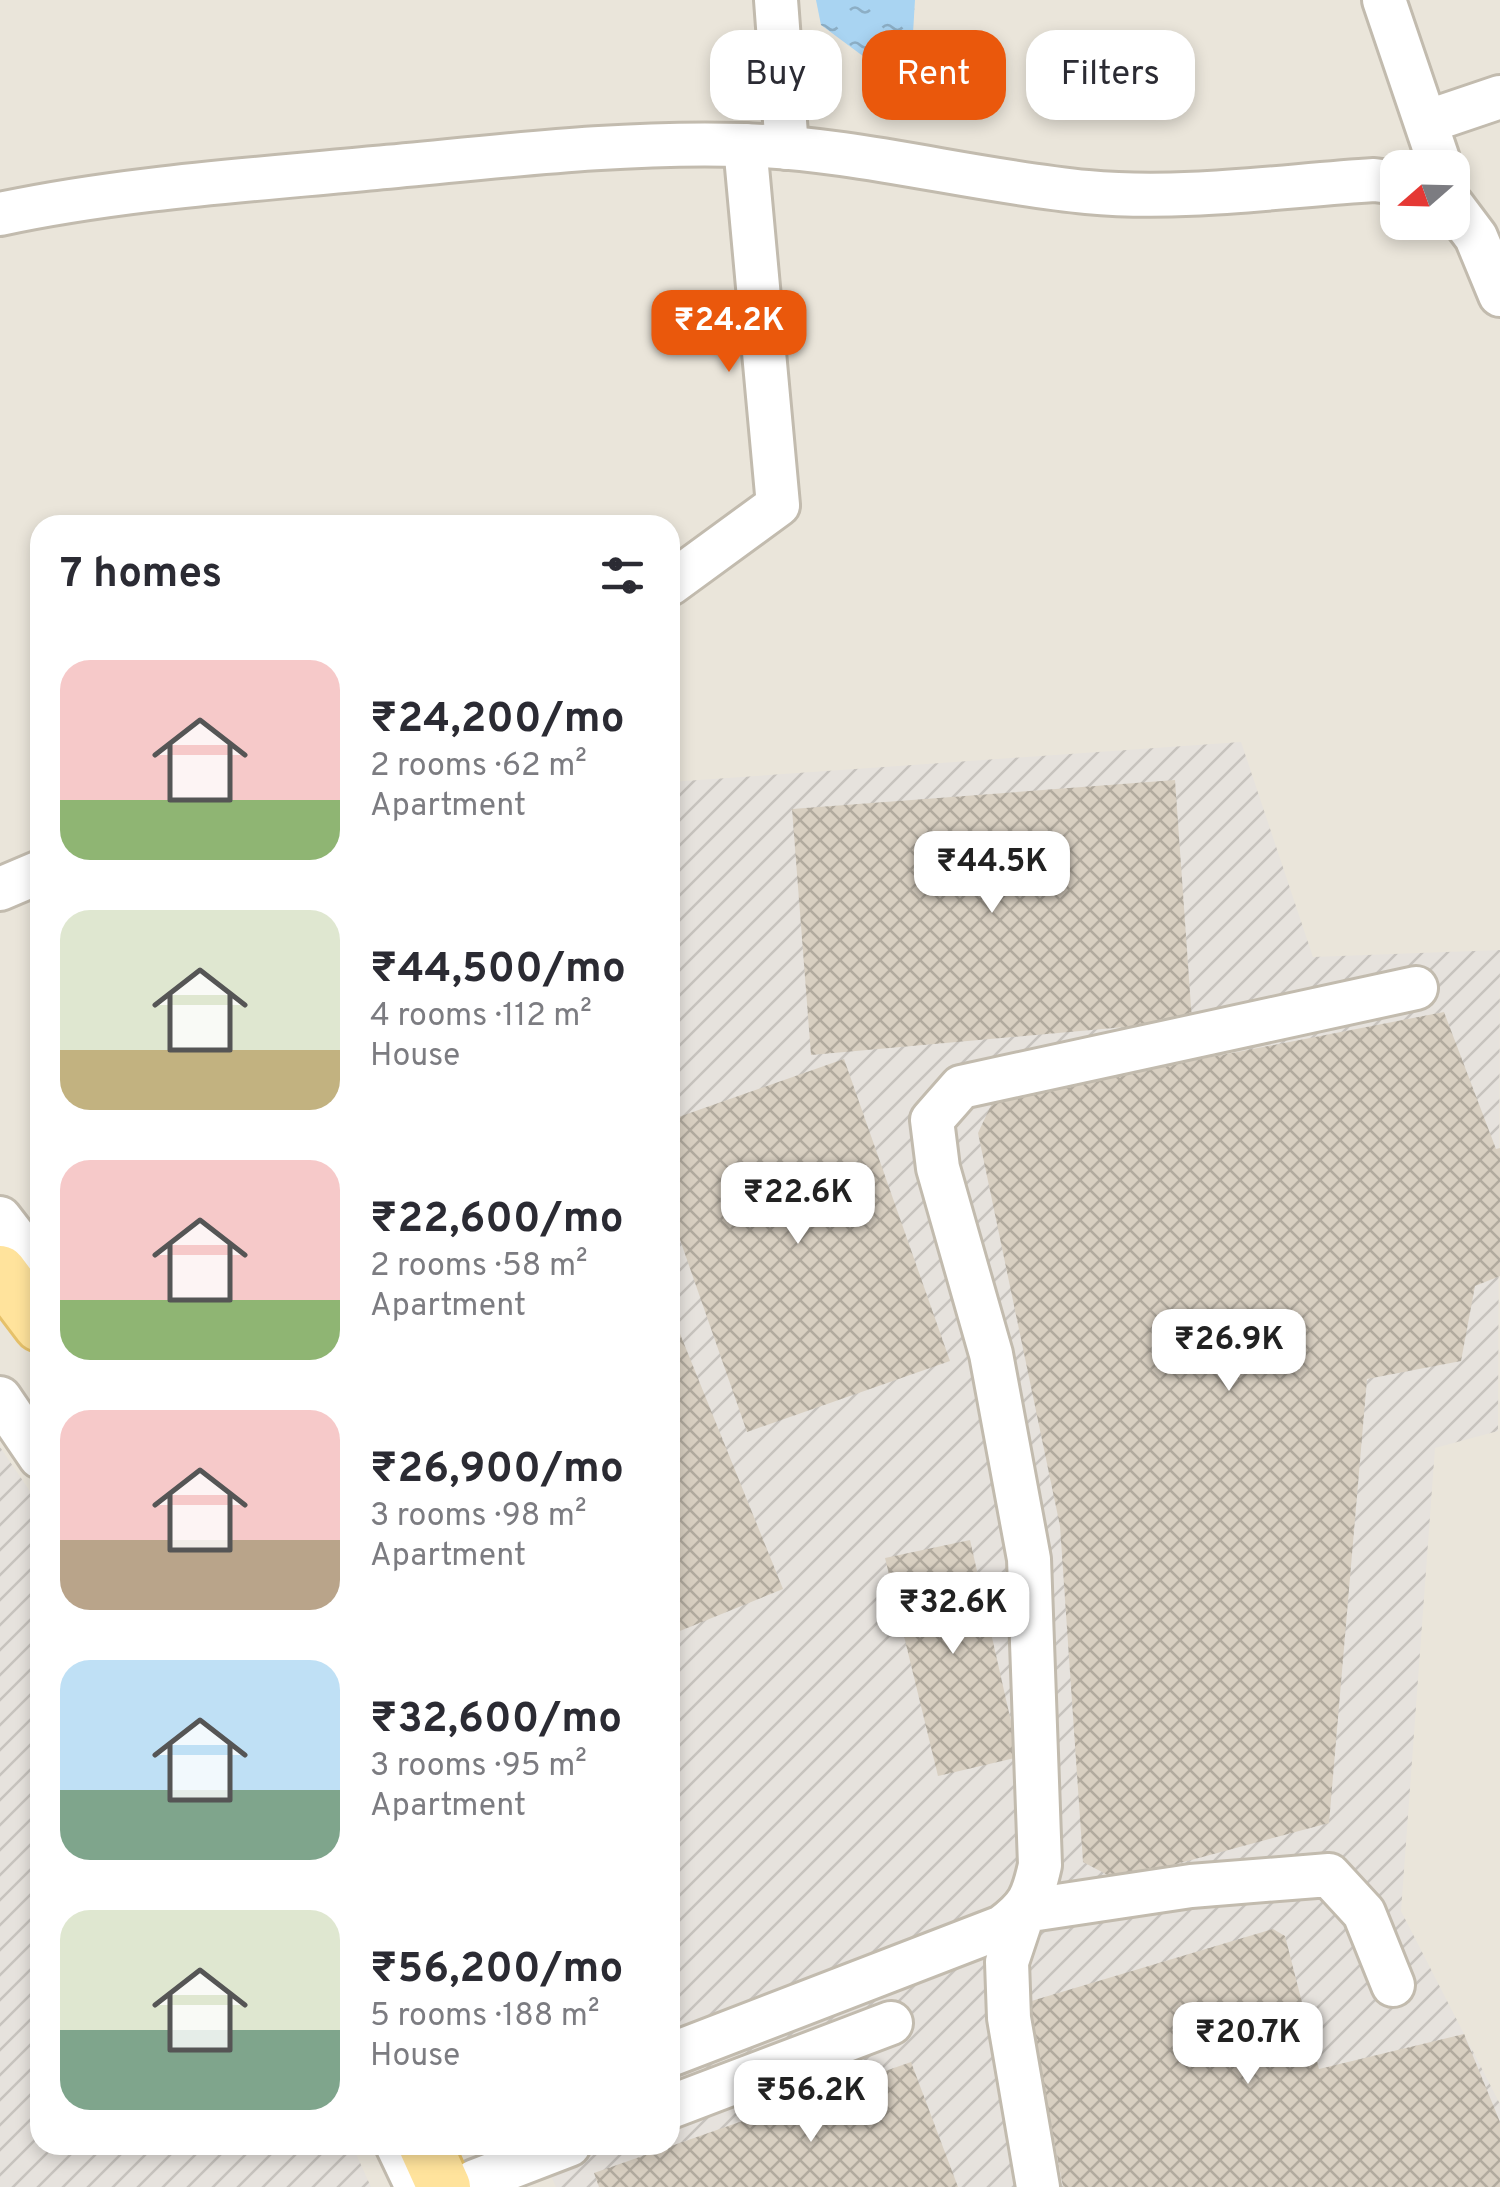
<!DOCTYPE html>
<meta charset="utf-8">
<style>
body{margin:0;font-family:Overpass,sans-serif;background:#f2f2f3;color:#2b2b33;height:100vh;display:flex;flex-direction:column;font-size:38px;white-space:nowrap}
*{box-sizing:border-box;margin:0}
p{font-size:32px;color:#7c7c81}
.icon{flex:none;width:55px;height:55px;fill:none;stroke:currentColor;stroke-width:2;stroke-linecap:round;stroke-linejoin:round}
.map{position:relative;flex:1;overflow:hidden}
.sheet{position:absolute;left:30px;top:515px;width:650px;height:1640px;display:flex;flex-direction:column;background:#fff;border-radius:30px;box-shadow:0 5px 15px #0003}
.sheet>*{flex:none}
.guide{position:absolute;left:710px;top:30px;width:640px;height:90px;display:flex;gap:20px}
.needle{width:65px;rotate:250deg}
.buttons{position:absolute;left:1380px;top:150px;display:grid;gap:20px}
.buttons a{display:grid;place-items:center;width:90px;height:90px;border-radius:20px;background:#fff;box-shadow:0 5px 15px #0003;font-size:50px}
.price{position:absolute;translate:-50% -85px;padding:0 22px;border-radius:20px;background:#fff;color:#222;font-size:32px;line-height:65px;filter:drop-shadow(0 2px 5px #0008)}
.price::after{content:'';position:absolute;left:50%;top:60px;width:30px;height:22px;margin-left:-15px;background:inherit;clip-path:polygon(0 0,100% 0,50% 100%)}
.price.active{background:#ea580c;color:#fff}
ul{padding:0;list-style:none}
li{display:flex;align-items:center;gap:30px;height:250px;padding:0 30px}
li span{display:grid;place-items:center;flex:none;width:280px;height:200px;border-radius:30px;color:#555}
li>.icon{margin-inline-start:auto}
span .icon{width:120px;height:120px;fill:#fffc;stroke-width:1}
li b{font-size:42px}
h2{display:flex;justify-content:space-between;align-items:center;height:120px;padding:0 30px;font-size:42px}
.tag{padding:0 35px;border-radius:30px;background:#fff;box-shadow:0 5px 15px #0003;font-size:35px;line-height:90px}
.tag.active{background:#ea580c;color:#fff}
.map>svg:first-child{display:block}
.residential{fill:#eae5da;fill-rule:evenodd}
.industrial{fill:url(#industrial-furrows)}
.water{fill:url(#water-ripples)}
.building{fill:url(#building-cross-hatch)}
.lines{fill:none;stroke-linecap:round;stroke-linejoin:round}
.minor-casing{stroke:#c2bbae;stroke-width:48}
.major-casing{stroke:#e6c16a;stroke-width:58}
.minor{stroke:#fff;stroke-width:42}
.major{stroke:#ffe39c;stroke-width:52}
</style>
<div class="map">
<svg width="1500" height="2187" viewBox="0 0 1500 2187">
<defs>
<pattern id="industrial-furrows" width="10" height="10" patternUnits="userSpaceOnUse" patternTransform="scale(2.5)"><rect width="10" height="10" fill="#e6e2dd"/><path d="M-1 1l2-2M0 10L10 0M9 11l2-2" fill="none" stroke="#c7c3be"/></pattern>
<pattern id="water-ripples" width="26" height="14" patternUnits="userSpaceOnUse" patternTransform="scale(2.5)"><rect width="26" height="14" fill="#a9d4f2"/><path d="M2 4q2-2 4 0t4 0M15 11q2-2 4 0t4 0" fill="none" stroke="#8caec5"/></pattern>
<pattern id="building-cross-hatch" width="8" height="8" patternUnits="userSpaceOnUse" patternTransform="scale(2.5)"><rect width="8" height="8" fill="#d8cfc1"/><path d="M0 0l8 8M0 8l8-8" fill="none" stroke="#b1aa9e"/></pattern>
</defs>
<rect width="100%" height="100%" fill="#f6f3ec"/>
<!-- residential -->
<path class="residential" d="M0 0H1500V2187H0ZM1398 168H1452V222H1398ZM40 525H670V2145H40Z"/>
<!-- industrial -->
<g class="industrial">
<polygon points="1241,742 1313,957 1500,950 1498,1431 1435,1448 1401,1911 1500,2104 1500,2187 556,2187 536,2145 670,2145 670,782"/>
<polygon points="0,1447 40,1506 40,2145 352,2145 371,2187 0,2187"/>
</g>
<!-- water -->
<polygon class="water" points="816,0 915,0 911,66 871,62 821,25"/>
<!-- building -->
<g class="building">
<polygon points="1175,780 1192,1021 811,1055 792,809"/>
<polygon points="1444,1012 1496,1149 1500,1148 1500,1276 1475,1286 1461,1361 1367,1379 1329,1823 1117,1880 1083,1862 1060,1526 978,1133 994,1099"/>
<polygon points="844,1059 950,1361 747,1432 670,1211 670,1120"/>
<polygon points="670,1309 783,1589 670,1635"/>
<polygon points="970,1540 1019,1757 938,1776 885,1558"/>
<polygon points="1273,1929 1285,1936 1319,2069 1464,2034 1500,2122 1500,2187 1063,2187 1028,2002"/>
<polygon points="911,2062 958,2187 599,2187 594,2173"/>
</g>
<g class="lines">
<!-- minor casing -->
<g class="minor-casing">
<g id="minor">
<polyline points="776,0 787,148"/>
<polyline points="1384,0 1441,168"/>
<polyline points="1426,122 1500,97"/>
<polyline points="1452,205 1476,237 1500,295"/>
<path d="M0 214C122 188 250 180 375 168 497 157 620 141 744 145 860 149 972 181 1087 192 1182 201 1280 186 1374 180L1398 183"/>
<polyline points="670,584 778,505 745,145"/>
<polyline points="0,889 40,872"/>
<polyline points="0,1218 40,1270"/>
<polyline points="0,1398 40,1457"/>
<path d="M670 2055 1002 1927C1029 1907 1033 1897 1040 1865L1029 1559 991 1354 938 1168 932 1120 961 1087 1416 988"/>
<polyline points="670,2107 891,2023"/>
<polyline points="397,2145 417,2187"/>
<polyline points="475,2181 569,2145"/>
<polyline points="1038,2187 1009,2018 1007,1962 1024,1911 1191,1886 1329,1875 1364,1913 1393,1985"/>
</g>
</g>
<!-- major casing -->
<g class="major-casing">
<g id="major">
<polyline points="0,1272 40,1325"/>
<polyline points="425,2145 444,2187"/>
</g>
</g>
<!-- minor -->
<use href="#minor" class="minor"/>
<!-- major -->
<use href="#major" class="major"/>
</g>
</svg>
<div class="buttons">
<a><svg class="needle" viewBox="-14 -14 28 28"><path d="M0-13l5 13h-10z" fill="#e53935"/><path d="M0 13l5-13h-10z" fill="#7c7c81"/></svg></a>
</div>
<b class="price active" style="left:729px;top:375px">₹24.2K</b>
<b class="price" style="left:992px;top:916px">₹44.5K</b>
<b class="price" style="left:798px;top:1247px">₹22.6K</b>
<b class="price" style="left:1229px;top:1394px">₹26.9K</b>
<b class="price" style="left:953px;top:1657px">₹32.6K</b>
<b class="price" style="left:1248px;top:2087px">₹20.7K</b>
<b class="price" style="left:811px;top:2145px">₹56.2K</b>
<div class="guide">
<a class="tag">Buy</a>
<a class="tag active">Rent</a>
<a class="tag">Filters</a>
</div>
<section class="sheet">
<h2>7 homes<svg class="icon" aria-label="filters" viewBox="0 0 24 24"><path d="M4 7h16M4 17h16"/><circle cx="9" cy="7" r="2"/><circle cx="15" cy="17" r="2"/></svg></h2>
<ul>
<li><span style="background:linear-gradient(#f6c9c9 70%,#8fb573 0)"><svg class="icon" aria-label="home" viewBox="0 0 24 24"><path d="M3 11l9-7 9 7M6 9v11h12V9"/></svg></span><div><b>₹24,200/mo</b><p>2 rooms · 62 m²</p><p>Apartment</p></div></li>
<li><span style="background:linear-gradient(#dfe7d0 70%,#c2b280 0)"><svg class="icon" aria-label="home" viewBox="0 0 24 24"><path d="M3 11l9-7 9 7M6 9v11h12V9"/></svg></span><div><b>₹44,500/mo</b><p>4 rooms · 112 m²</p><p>House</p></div></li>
<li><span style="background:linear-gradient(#f6c9c9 70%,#8fb573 0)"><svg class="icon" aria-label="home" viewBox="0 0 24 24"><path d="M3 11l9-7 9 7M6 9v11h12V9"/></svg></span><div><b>₹22,600/mo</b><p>2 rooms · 58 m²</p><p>Apartment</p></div></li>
<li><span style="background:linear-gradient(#f6c9c9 65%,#b9a48a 0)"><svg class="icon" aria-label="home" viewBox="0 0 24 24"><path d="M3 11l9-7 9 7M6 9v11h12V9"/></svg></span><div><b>₹26,900/mo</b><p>3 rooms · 98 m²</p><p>Apartment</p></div></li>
<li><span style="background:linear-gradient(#bfe0f5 65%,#7fa58c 0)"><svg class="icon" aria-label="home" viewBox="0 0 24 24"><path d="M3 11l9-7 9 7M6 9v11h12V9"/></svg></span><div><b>₹32,600/mo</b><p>3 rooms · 95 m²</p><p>Apartment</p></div></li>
<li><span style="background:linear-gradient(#dfe7d0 60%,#7fa58c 0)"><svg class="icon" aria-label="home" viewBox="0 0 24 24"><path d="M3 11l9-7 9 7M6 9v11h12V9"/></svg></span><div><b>₹56,200/mo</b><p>5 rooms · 188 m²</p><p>House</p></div></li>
</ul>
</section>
</div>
